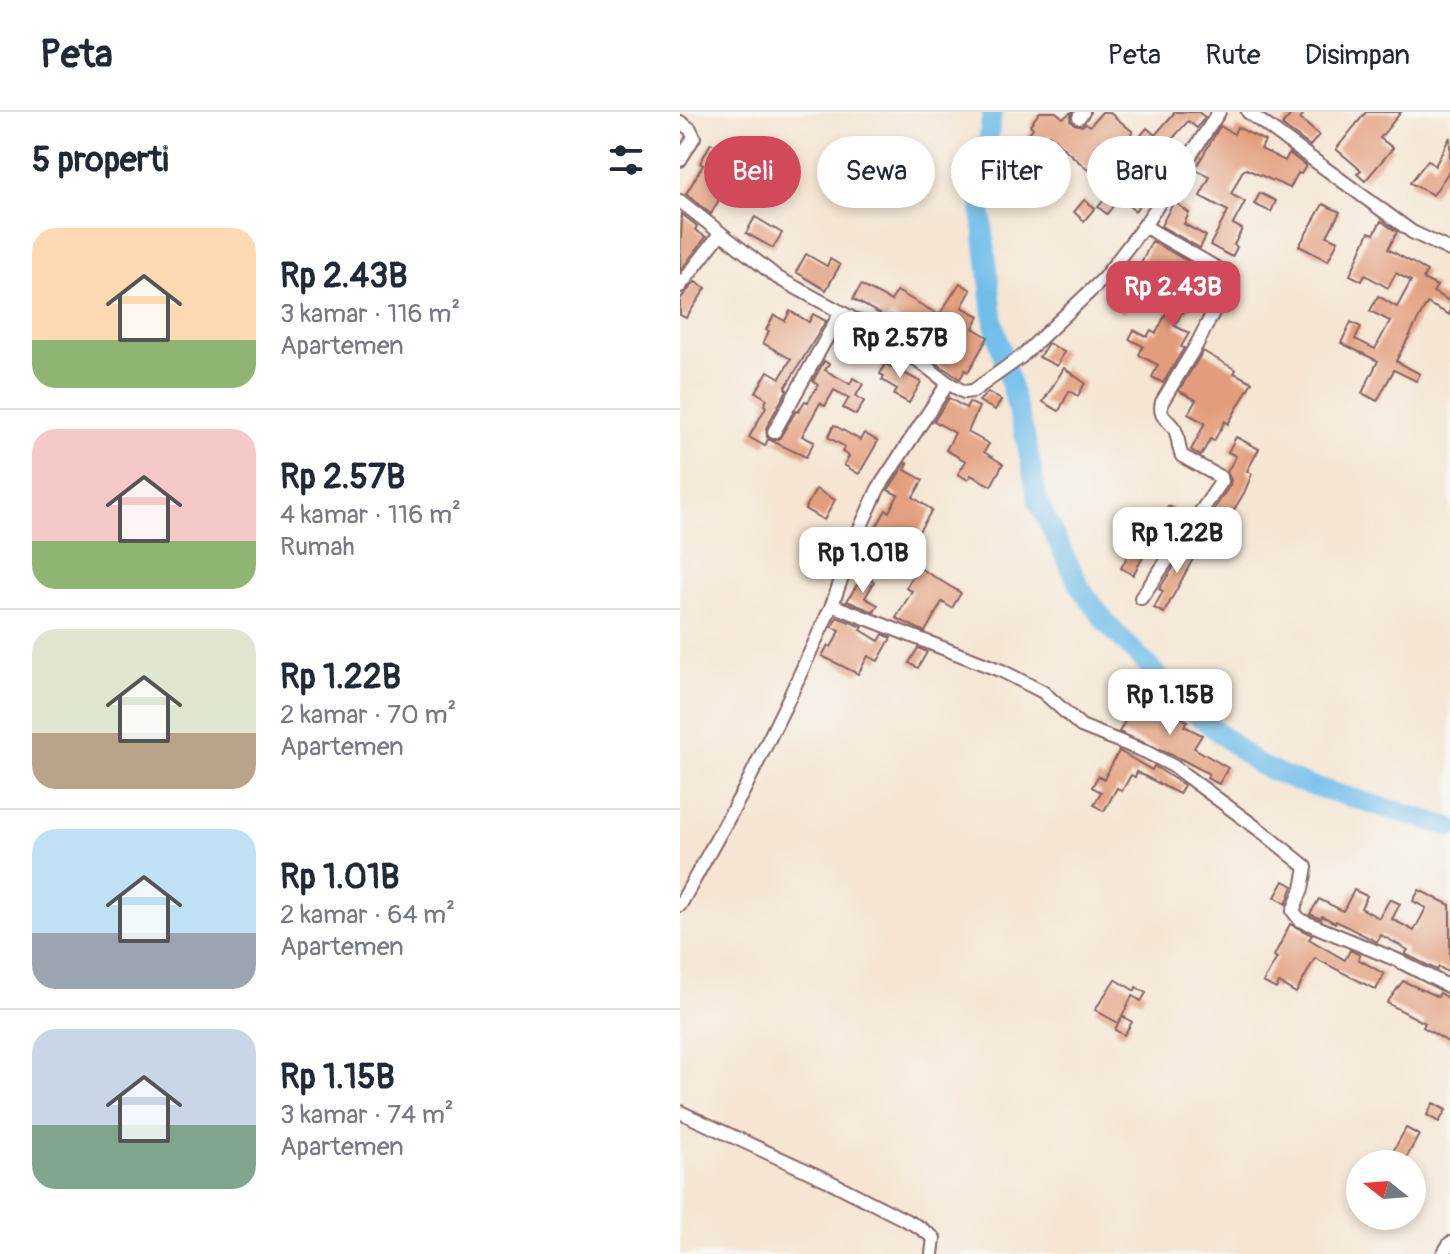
<!DOCTYPE html>
<html lang="id">
<meta charset="utf-8">
<style>
body{margin:0;font-family:Pangolin,sans-serif;background:#f6f6f7;color:#1f2937;height:100vh;display:flex;flex-direction:column;font-size:30px;white-space:nowrap}
*{box-sizing:border-box;margin:0}
p{font-size:26px;color:#747a83}
.icon{flex:none;width:44px;height:44px;fill:none;stroke:currentColor;stroke-width:2;stroke-linecap:round;stroke-linejoin:round}
.map{position:relative;flex:1;overflow:hidden}
.panel{display:flex;flex-direction:column;background:#fff;width:680px}
.panel>*{flex:none}
.top-card{position:absolute;left:24px;top:24px;width:626px;height:72px;display:flex;gap:16px}
.needle{width:52px;rotate:287deg}
.controls{position:absolute;left:666px;top:1038px;display:grid;gap:16px}
.controls a{display:grid;place-items:center;width:80px;height:80px;border-radius:50%;background:#fff;box-shadow:0 4px 12px #0003;font-size:40px}
.price{position:absolute;translate:-50% -68px;padding:0 18px;border-radius:16px;background:#fff;color:#222;font-size:26px;line-height:52px;filter:drop-shadow(0 2px 4px #0008)}
.price::after{content:'';position:absolute;left:50%;top:48px;width:24px;height:18px;margin-left:-12px;background:inherit;clip-path:polygon(0 0,100% 0,50% 100%)}
.price.on{background:#d1495b;color:#fff}
ul{padding:0;list-style:none}
li{display:flex;align-items:center;gap:24px;height:200px;padding:0 32px}
li+li{border-top:2px solid #e0e1e3}
li span{display:grid;place-items:center;flex:none;width:224px;height:160px;border-radius:24px;color:#555}
li>.icon{margin-inline-start:auto}
span .icon{width:96px;height:96px;fill:#fffc;stroke-width:1}
li b{font-size:34px}
h2{display:flex;justify-content:space-between;align-items:center;height:96px;padding:0 32px;font-size:34px}
.chip{padding:0 28px;border-radius:36px;background:#fff;box-shadow:0 4px 12px #0003;font-size:28px;line-height:72px}
.chip.on{background:#d1495b;color:#fff}
header{display:flex;align-items:center;gap:48px;box-sizing:border-box;height:112px;padding:0 40px;background:#fff;border-bottom:2px solid #e0e1e3}
header strong{font-size:38px}
nav{display:flex;gap:44px;margin-inline-start:auto;font-size:28px}
main{display:flex;flex:1;min-height:0}
.map>svg:first-child{display:block}
.lines{fill:none;stroke-linecap:round;stroke-linejoin:round}
.river{stroke:#71bdea;stroke-width:20}
.building{fill:#e39d7c}
.street-casing{stroke:#866465;stroke-width:16}
.street{stroke:#fff;stroke-width:12}
</style>
<header>
<strong>Peta</strong>
<nav><a>Peta</a><a>Rute</a><a>Disimpan</a></nav>
</header>
<main>
<section class="panel">
<h2>5 properti<svg class="icon" aria-label="filters" viewBox="0 0 24 24"><path d="M4 7h16M4 17h16"/><circle cx="9" cy="7" r="2"/><circle cx="15" cy="17" r="2"/></svg></h2>
<ul>
<li><span style="background:linear-gradient(#ffd9b3 70%,#8fb573 0)"><svg class="icon" aria-label="home" viewBox="0 0 24 24"><path d="M3 11l9-7 9 7M6 9v11h12V9"/></svg></span><div><b>Rp 2.43B</b><p>3 kamar · 116 m²</p><p>Apartemen</p></div></li>
<li><span style="background:linear-gradient(#f6c9c9 70%,#8fb573 0)"><svg class="icon" aria-label="home" viewBox="0 0 24 24"><path d="M3 11l9-7 9 7M6 9v11h12V9"/></svg></span><div><b>Rp 2.57B</b><p>4 kamar · 116 m²</p><p>Rumah</p></div></li>
<li><span style="background:linear-gradient(#dfe7d0 65%,#b9a48a 0)"><svg class="icon" aria-label="home" viewBox="0 0 24 24"><path d="M3 11l9-7 9 7M6 9v11h12V9"/></svg></span><div><b>Rp 1.22B</b><p>2 kamar · 70 m²</p><p>Apartemen</p></div></li>
<li><span style="background:linear-gradient(#bfe0f5 65%,#9aa5b1 0)"><svg class="icon" aria-label="home" viewBox="0 0 24 24"><path d="M3 11l9-7 9 7M6 9v11h12V9"/></svg></span><div><b>Rp 1.01B</b><p>2 kamar · 64 m²</p><p>Apartemen</p></div></li>
<li><span style="background:linear-gradient(#c9d6e8 60%,#7fa58c 0)"><svg class="icon" aria-label="home" viewBox="0 0 24 24"><path d="M3 11l9-7 9 7M6 9v11h12V9"/></svg></span><div><b>Rp 1.15B</b><p>3 kamar · 74 m²</p><p>Apartemen</p></div></li>
</ul>
</section>
<div class="map">
<svg width="770" height="1142" viewBox="0 0 770 1142">
<rect width="100%" height="100%" fill="#f6f6f2"/>
<filter id="ink" filterUnits="userSpaceOnUse"><feTurbulence type="fractalNoise" baseFrequency=".0125" numOctaves="2"/><feDisplacementMap in="SourceGraphic" scale="16" xChannelSelector="R" yChannelSelector="G"/><feConvolveMatrix kernelMatrix="1 2 1 2 8 2 1 2 1" color-interpolation-filters="sRGB"/></filter>
<filter id="wash" filterUnits="userSpaceOnUse"><feTurbulence type="fractalNoise" baseFrequency=".006" numOctaves="4" result="noise"/><feDisplacementMap in="SourceGraphic" scale="32" xChannelSelector="R" yChannelSelector="G"/><feGaussianBlur stdDeviation="1.8" result="paint"/><feColorMatrix in="noise" values="0 0 0 0 0 0 0 0 0 0 0 0 0 0 0 0 0 1.4 0 .05"/><feComposite in="paint" operator="in"/></filter>
<g filter="url(#wash)">
<rect width="100%" height="100%" fill="#f5e5d2"/>
<g class="lines">
<!-- river -->
<polyline class="river" points="312,0 300,87 314,212 346,328 358,390 400,475 428,513 518,604 579,653 619,670 770,715"/>
</g>
<g id="blocks">
<!-- building -->
<g class="building">
<polygon points="360,0 376,0 383,6 392,0 390,8 394,12 402,14 406,11 410,14 422,0 429,0 453,20 436,41 469,68 458,81 465,86 455,99 440,86 452,71 448,66 420,43 408,58 369,23 352,44 356,47 344,62 331,55 348,35 342,30 353,16 350,13"/>
<polygon points="495,0 518,0 525,5 517,16 508,9 487,33 494,39 480,55 469,47 473,42 457,28 467,16 475,23"/>
<polygon points="613,0 625,0 620,7 639,23 630,34 602,13"/>
<polygon points="686,0 721,0 700,26 713,36 685,69 677,62 681,58 656,37"/>
<polygon points="540,14 554,22 557,15 585,29 581,37 605,49 609,41 626,54 621,62 618,61 610,76 566,57 562,60 551,82 565,90 553,112 562,117 554,133 557,135 552,145 530,133 548,99 520,84 530,65 515,57"/>
<polygon points="770,25 770,58 753,83 730,71 748,48 755,54"/>
<polygon points="31,31 49,41 46,46 65,57 58,69 52,65 31,102 6,82 23,53 20,51"/>
<polygon points="580,81 596,89 591,100 574,92"/>
<polygon points="429,82 437,89 427,102 418,95"/>
<polygon points="404,88 415,96 404,109 394,100"/>
<polygon points="494,89 509,101 504,112 526,124 520,136 481,114"/>
<polygon points="643,92 660,100 647,124 658,129 648,149 619,134"/>
<polygon points="2,102 17,114 15,118 26,125 0,159"/>
<polygon points="75,105 102,121 93,136 66,121"/>
<polygon points="701,109 717,120 708,137 747,159 743,167 757,174 753,180 770,189 770,203 747,191 716,249 740,262 736,269 714,258 697,289 682,281 698,249 661,231 671,210 681,215 675,227 695,237 710,209 690,199 698,184 717,195 731,169 716,161 708,176 685,163 682,169 670,163 689,120 694,122"/>
<polygon points="472,129 507,149 499,164 484,156 477,171 464,164 444,201 429,193 439,174 437,173 441,165 444,167 452,151 459,155"/>
<polygon points="126,142 147,154 150,147 160,153 146,178 116,160"/>
<polygon points="525,160 539,168 524,193 514,187 507,200 503,198 495,214 509,221 501,235 504,236 483,271 472,265 478,253 459,243 463,234 449,227 454,218 467,225 471,218 476,221 487,200 491,202 501,182 492,175 496,168 516,178"/>
<polygon points="15,170 26,176 6,206 0,203 0,187"/>
<polygon points="280,171 291,178 282,195 299,204 293,216 308,225 288,260 285,258 280,267 253,249 256,244 243,236 245,232 232,224 236,217 211,203 205,214 196,209 200,202 173,187 181,173 211,189 217,179 259,203"/>
<polygon points="110,199 129,210 133,202 146,209 105,276 107,278 86,316 87,325 93,329 99,327 116,299 118,300 125,289 128,290 138,273 133,269 144,249 149,252 145,258 170,272 173,266 183,272 176,284 184,289 176,303 163,296 169,286 154,278 145,294 140,291 122,324 134,330 126,345 88,327 85,334 69,325 86,295 84,293 87,287 76,280 88,259 100,266 111,247 83,231 89,219 86,218 94,203 105,209"/>
<polygon points="159,222 177,232 170,245 155,236 157,233 154,231"/>
<polygon points="368,231 384,240 377,254 359,245"/>
<polygon points="523,239 556,258 554,261 572,270 548,312 545,309 534,329 530,327 521,344 511,338 525,311 508,302 516,288 499,279"/>
<polygon points="217,244 227,251 222,260 241,270 229,291 214,283 217,277 202,268 204,264 200,262 205,252 211,255"/>
<polygon points="384,256 405,271 398,284 389,279 379,299 363,290"/>
<polygon points="308,280 321,288 315,298 299,289"/>
<polygon points="269,286 286,296 289,290 299,295 288,320 309,332 304,340 323,352 311,374 291,363 288,368 278,362 286,349 266,338 275,321 254,309"/>
<polygon points="154,313 180,328 184,321 198,329 179,362 164,353 169,344 162,340 165,335 148,325"/>
<polygon points="556,325 579,337 567,359 572,362 564,381 542,418 539,416 532,428 520,422 526,409 550,373 551,368 547,360 556,344 548,340"/>
<polygon points="226,351 228,352 225,358 243,368 233,385 252,398 231,432 233,434 225,448 203,435 193,453 196,455 192,462 181,456 191,439 184,436 206,398 209,400 218,383 208,378"/>
<polygon points="136,377 155,388 144,408 125,397"/>
<polygon points="488,394 499,400 491,416 496,419 491,426 482,421 473,438 468,436 453,463 441,456 469,404 472,402 481,407"/>
<polygon points="515,423 523,428 484,501 474,496 483,479 479,477"/>
<polygon points="238,455 281,481 272,496 262,490 245,520 216,506 232,479 226,476"/>
<polygon points="183,463 194,470 185,486 198,493 194,500 167,489"/>
<polygon points="157,505 183,515 181,518 199,529 203,522 211,526 198,549 188,544 178,562 142,544 148,533 151,535 160,519 152,515"/>
<polygon points="238,536 247,540 238,556 229,551"/>
<polygon points="464,586 495,599 494,601 507,609 504,614 522,623 514,636 548,656 539,672 527,666 529,662 503,648 439,620 453,595 457,597"/>
<polygon points="439,639 472,658 474,654 499,670 504,673 499,682 457,660 455,665 451,663 442,679 437,676 424,699 414,693 421,680 412,675 418,664 424,667"/>
<polygon points="604,769 613,774 606,792 595,785"/>
<polygon points="674,778 687,784 681,796 699,806 710,787 720,792 712,807 734,819 746,796 733,789 739,778 770,793 770,861 759,855 757,858 725,842 728,838 701,823 697,830 656,809 655,811 642,804 641,807 630,802 639,787 663,799"/>
<polygon points="610,812 632,823 629,827 665,848 670,838 680,843 678,847 704,862 696,878 635,846 616,881 599,871 596,877 583,870 597,846 594,844"/>
<polygon points="435,867 455,879 456,875 466,881 461,889 452,884 439,910 442,904 452,910 444,923 435,918 438,911 415,898"/>
<polygon points="723,869 758,885 760,881 770,887 770,931 743,915 745,911 707,891"/>
<polygon points="753,991 766,998 759,1010 747,1003"/>
<polygon points="726,1016 739,1023 723,1052 706,1052"/>
</g>
</g>
</g>
<g filter="url(#ink)">
<use href="#blocks" fill-opacity="0" stroke="#866465" stroke-width="2"/>
<g class="lines">
<!-- street casing -->
<g class="street-casing">
<g id="street">
<polyline points="568,0 732,120 770,138"/>
<polyline points="399,5 403,0"/>
<polyline points="0,10 10,17 14,25 0,48"/>
<polyline points="0,89 98,166 207,225 268,271"/>
<polyline points="0,174 40,122"/>
<polyline points="94,320 161,200"/>
<path d="M461 486 542 369 540 365 502 344C498 336 499 326 495 318 488 306 478 306 482 290L517 232 549 169V164L540 158 464 114"/>
<polyline points="152,493 322,559 363,580 401,614 466,640 493,654 589,725 626,755 622,777 613,799 620,808 717,848 770,875"/>
<polyline points="0,793 64,678 109,586 152,493 177,423 198,377 268,271 284,280 293,279 341,245 423,167 464,114 539,0"/>
<polyline points="0,1000 147,1068 239,1115 254,1126 252,1142"/>
<polyline points="763,1142 770,1131"/>
</g>
</g>
<!-- street -->
<use href="#street" class="street"/>
</g>
</g>
</svg>
<div class="controls">
<a><svg class="needle" viewBox="-14 -14 28 28"><path d="M0-13l5 13h-10z" fill="#e53935"/><path d="M0 13l5-13h-10z" fill="#747a83"/></svg></a>
</div>
<b class="price on" style="left:493px;top:217px">Rp 2.43B</b>
<b class="price" style="left:220px;top:268px">Rp 2.57B</b>
<b class="price" style="left:497px;top:463px">Rp 1.22B</b>
<b class="price" style="left:183px;top:483px">Rp 1.01B</b>
<b class="price" style="left:490px;top:625px">Rp 1.15B</b>
<div class="top-card">
<a class="chip on">Beli</a>
<a class="chip">Sewa</a>
<a class="chip">Filter</a>
<a class="chip">Baru</a>
</div>
</div>
</main>
